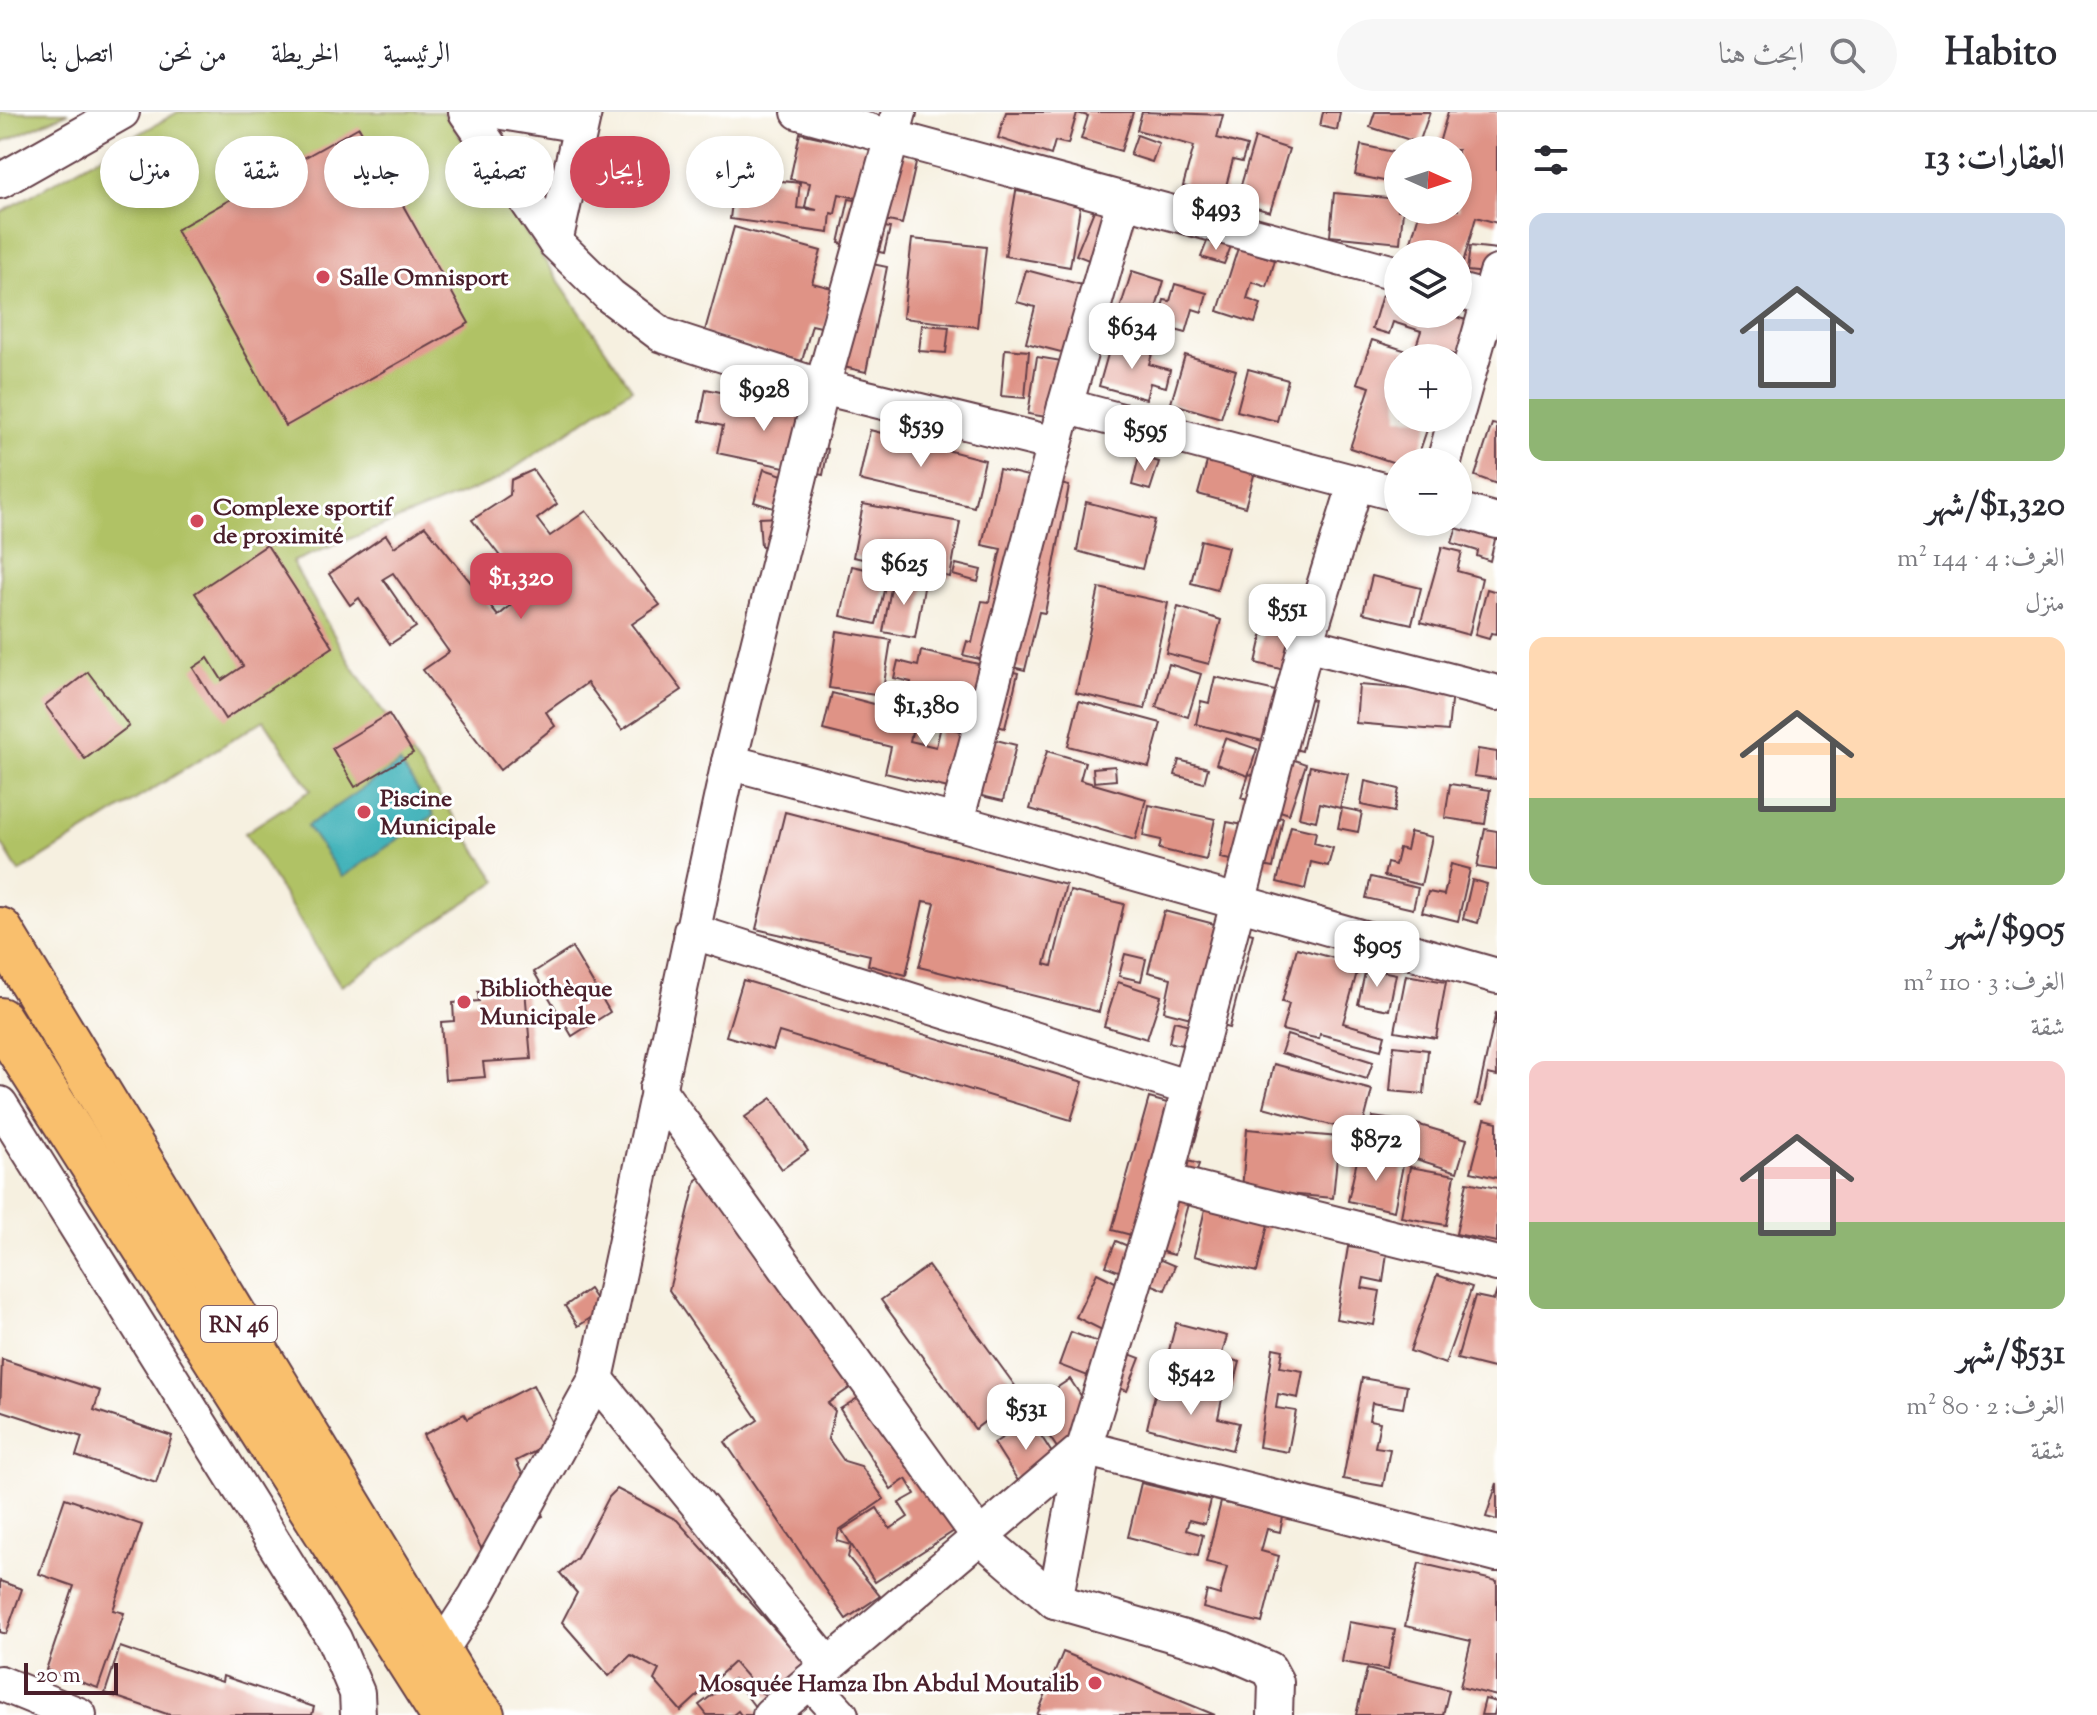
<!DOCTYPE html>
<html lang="ar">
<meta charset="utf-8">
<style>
body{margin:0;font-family:"Sorts Mill Goudy",Amiri,serif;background:#f7f7f7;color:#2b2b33;direction:rtl;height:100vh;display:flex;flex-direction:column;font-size:30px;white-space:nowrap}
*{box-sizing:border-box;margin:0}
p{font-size:26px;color:#7c7c81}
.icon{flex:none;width:44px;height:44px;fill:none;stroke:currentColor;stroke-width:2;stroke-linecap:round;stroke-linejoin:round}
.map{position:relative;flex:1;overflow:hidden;direction:ltr}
.drawer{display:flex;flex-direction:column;background:#fff;width:600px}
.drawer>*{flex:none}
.top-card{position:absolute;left:24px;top:24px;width:760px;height:72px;direction:rtl;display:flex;gap:16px}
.needle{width:52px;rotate:93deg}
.controls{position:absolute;left:1384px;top:24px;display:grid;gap:16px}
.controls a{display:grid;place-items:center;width:88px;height:88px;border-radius:50%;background:#fff;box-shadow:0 4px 12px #0003;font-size:40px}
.scale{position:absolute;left:24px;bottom:20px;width:94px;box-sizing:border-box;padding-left:8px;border:4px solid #4a1f2b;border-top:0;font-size:22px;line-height:28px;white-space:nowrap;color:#4a1f2b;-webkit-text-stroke:6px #fff;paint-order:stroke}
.price{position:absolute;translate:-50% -68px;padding:0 18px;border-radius:16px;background:#fff;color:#222;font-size:26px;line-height:52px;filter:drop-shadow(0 2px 4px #0008)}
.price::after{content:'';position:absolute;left:50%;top:48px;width:24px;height:18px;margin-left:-12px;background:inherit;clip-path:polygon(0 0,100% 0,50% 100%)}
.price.current{background:#d1495b;color:#fff}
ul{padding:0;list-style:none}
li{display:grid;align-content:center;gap:16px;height:424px;padding:0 32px}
li span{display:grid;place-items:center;height:248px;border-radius:16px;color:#555}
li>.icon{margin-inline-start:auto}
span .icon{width:144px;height:144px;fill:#fffc;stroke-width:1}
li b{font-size:34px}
h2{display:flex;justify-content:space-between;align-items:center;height:96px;padding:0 32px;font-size:34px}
.pill{padding:0 28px;border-radius:36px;background:#fff;box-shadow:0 4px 12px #0003;font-size:28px;line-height:72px}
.pill.current{background:#d1495b;color:#fff}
header{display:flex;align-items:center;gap:48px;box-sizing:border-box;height:112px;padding:0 40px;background:#fff;border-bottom:2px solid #e1e1e2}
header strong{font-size:38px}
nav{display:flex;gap:44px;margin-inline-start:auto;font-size:28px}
.search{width:560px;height:72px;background:#f7f7f7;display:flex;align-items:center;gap:20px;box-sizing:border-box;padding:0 28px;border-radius:44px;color:#7c7c81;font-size:30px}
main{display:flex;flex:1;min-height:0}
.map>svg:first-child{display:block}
.green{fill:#b0c265;stroke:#7d7048;stroke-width:2}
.water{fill:#42b3ba;stroke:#466972;stroke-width:2}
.building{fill:#df9386}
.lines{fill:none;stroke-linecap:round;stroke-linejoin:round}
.street-casing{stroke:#643e46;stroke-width:38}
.primary-casing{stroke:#643e46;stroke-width:48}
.street{stroke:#fff;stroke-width:34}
.primary{stroke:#f9bf6d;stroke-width:44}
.poi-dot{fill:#d1495b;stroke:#fff;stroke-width:3}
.labels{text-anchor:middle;stroke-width:6;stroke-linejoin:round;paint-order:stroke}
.shield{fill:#fff;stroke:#80626b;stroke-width:2}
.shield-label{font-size:22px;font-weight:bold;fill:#4a1f2b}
.poi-label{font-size:24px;font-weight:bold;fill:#4a1f2b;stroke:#fff;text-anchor:start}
</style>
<header>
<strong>Habito</strong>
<div class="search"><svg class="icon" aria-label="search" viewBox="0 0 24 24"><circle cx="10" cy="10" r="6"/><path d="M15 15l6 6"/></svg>ابحث هنا</div>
<nav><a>الرئيسية</a><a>الخريطة</a><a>من نحن</a><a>اتصل بنا</a></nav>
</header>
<main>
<section class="drawer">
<h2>العقارات: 13<svg class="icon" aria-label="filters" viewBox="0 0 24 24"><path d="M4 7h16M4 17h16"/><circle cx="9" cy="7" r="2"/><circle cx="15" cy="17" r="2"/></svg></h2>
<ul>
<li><span style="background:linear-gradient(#c9d6e8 75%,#8fb573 0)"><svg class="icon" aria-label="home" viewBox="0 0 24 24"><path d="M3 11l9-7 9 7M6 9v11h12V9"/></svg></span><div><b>$1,320/شهر</b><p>الغرف: 4 · 144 m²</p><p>منزل</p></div></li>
<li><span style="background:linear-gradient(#ffd9b3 65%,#8fb573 0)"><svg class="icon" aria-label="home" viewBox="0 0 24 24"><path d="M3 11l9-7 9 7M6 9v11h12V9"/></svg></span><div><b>$905/شهر</b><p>الغرف: 3 · 110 m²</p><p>شقة</p></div></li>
<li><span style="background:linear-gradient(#f6c9c9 65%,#8fb573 0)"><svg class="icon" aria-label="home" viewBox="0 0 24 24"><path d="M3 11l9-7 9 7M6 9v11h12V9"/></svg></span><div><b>$531/شهر</b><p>الغرف: 2 · 80 m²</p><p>شقة</p></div></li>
</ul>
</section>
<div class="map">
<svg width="1497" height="1603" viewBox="0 0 1497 1603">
<rect width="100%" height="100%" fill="#fff"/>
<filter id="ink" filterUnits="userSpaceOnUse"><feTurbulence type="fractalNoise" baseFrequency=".0125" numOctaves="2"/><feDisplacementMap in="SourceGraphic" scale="16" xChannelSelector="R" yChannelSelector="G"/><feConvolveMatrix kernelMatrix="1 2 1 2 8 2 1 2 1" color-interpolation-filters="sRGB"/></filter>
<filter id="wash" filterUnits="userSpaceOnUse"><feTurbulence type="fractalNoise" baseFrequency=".006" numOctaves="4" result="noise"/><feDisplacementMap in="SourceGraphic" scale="32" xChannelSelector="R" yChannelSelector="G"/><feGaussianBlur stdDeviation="1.8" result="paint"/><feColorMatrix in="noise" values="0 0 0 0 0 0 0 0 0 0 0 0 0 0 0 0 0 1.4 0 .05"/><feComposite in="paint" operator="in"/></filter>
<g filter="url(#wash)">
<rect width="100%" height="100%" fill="#f6f0e0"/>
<!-- green -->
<g class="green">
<polygon points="0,0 69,0 0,31"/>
<polygon points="178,0 443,0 632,276 497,368 292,450 350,551 497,769 341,874 245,721 311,678 264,608 19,760 0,729 0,101"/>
</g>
<!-- water -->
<polygon class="water" points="400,651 434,703 342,765 307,714"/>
<g id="blocks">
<!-- building -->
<g class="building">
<polygon points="1006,0 1133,0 1121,39 1081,27 1088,4 1077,1 1068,32 1055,29 1051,43 998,26"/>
<polygon points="1142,0 1223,3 1217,26 1247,34 1242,50 1233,48 1223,85 1183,74 1194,34 1137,18"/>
<polygon points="1323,0 1340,0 1337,18 1320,14"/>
<polygon points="1375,0 1430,0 1419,31 1370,15"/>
<polygon points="1448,0 1497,0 1497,111 1476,105 1463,151 1458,150 1458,142 1431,142 1409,136 1420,98 1458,98 1458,38 1437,38"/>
<polygon points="359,15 469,211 286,314 176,118"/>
<polygon points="800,21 917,47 902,112 862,103 865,88 839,82 835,102 831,101 829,121 730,107 735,64 800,71 797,96 817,98 805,95 810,71 790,67"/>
<polygon points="1137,23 1159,31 1152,50 1130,43"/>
<polygon points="1255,26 1289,37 1270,100 1236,90"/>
<polygon points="1361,33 1398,41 1398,72 1355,63"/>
<polygon points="1016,79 1081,90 1070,155 1005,144"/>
<polygon points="1334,81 1398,87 1398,98 1403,98 1400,131 1330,124"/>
<polygon points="849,87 861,89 856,109 890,116 884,141 839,131"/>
<polygon points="1095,96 1135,112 1116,159 1076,143"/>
<polygon points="734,115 821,139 812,171 836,177 825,216 812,213 802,249 704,222"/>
<polygon points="912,127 986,135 977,215 903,206"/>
<polygon points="1208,127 1231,134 1224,152 1201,145"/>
<polygon points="1470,134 1497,137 1497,162 1467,159"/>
<polygon points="1238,136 1275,148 1267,175 1252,170 1247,187 1261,192 1255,211 1218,199"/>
<polygon points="848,147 887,155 866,260 826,251"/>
<polygon points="1026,158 1086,174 1092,248 1026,231 1035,195 1017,190"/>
<polygon points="1132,159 1164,169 1145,233 1112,222"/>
<polygon points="1175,172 1207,181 1202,200 1193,197 1186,221 1175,218 1170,235 1153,230 1164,188 1170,189"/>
<polygon points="1382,183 1398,187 1398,202 1446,202 1469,209 1458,244 1417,231 1421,219 1393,210 1389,222 1372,217"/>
<polygon points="922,213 949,215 946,241 919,239"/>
<polygon points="1112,228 1153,239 1149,252 1170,258 1166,275 1150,271 1146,287 1099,274"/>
<polygon points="1372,228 1426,245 1398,246 1398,306 1431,306 1416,350 1398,352 1350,336 1370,275 1357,271"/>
<polygon points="1005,237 1029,239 1025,286 1001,284"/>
<polygon points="1185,243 1236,258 1221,306 1171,291"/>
<polygon points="1037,245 1080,252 1071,309 1028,302"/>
<polygon points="1248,257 1288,268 1277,309 1237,299"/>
<polygon points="706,277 764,289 762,300 781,304 783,294 807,299 819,335 828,337 823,363 717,341 723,314 700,309"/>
<polygon points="1492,312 1497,313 1497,372 1475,364"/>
<polygon points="870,318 985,348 974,395 859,368"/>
<polygon points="1209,343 1256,356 1245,395 1198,382"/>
<polygon points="1139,344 1159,350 1150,378 1132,373"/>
<polygon points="764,357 813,373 803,405 754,390"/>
<polygon points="999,357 1069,374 1045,501 1039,500 1025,558 963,543 967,529 972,531 982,489 989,490 1001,437 982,433"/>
<polygon points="533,358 557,392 537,407 550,424 586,399 660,493 632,512 682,578 622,618 587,571 546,600 555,614 500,658 423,558 449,540 393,461 383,467 416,515 390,532 359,486 350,493 329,462 386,423 394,435 425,414 498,504 510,494 488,467 506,452 472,408 510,383 511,368"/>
<polygon points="1086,390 1155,408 1142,457 1077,439"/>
<polygon points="863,392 960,410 950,465 853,445"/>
<polygon points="781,405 782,433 761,434 759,406"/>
<polygon points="1459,408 1497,419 1490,449 1477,444 1478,439 1452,431"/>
<polygon points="1201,428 1228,435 1217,478 1191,471"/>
<polygon points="267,433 333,535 225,607 193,556 208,546 222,568 243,554 195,481"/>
<polygon points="1442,435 1462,440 1457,459 1482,466 1469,523 1421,510"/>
<polygon points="956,452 981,458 978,470 953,463"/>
<polygon points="852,454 888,462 876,512 841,504"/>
<polygon points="1372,464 1421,476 1412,512 1363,501"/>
<polygon points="893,465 925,470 915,526 883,520"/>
<polygon points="1099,476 1168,491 1145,597 1076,581"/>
<polygon points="1487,477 1497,480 1497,522 1491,521 1489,527 1475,523"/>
<polygon points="1178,495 1221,508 1209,552 1166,541"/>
<polygon points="1264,516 1318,530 1309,564 1256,551"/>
<polygon points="837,519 891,528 882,584 829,576"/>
<polygon points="921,539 1018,561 1005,616 906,592 911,570 894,566 898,549 918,554"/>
<polygon points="1169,552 1201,562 1188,605 1156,595"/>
<polygon points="88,560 129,614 85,647 45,593"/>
<polygon points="1215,565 1314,588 1302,639 1196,612 1201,589 1209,591"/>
<polygon points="1359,573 1452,580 1448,619 1356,611"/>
<polygon points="832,581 916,603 910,629 936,635 941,614 1016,633 1003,689 885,661 891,635 823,618"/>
<polygon points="1079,589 1161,611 1149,655 1068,634"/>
<polygon points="389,602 413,641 355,675 332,636"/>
<polygon points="1225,626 1257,637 1248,664 1216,652"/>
<polygon points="1478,637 1497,640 1497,667 1474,664"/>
<polygon points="1047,639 1085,650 1080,668 1146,687 1135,728 1030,697"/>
<polygon points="1268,639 1306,652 1289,702 1241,686 1249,662 1259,665"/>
<polygon points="1179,648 1208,656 1204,671 1175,663"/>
<polygon points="1115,654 1116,668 1094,670 1093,656"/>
<polygon points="1310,654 1348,662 1340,696 1320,691 1316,709 1299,705"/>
<polygon points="1365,669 1399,677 1394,700 1361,693"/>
<polygon points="1450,672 1490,678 1485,712 1445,706"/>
<polygon points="1149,693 1215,707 1206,748 1159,737 1161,728 1143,724"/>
<polygon points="1342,696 1362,700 1358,720 1338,716"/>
<polygon points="785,700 1066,773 1045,852 1052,854 1070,779 1124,792 1099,900 919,855 935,791 923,789 906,863 868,853 870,843 756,817"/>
<polygon points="1262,702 1283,706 1273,756 1220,746 1227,710 1260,716"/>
<polygon points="1291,714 1316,720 1314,731 1333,736 1328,754 1311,750 1305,777 1277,770"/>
<polygon points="1485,717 1497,719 1497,758 1477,755"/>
<polygon points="1410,720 1432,725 1421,773 1384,764 1387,751 1395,753 1399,736 1406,738"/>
<polygon points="1451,752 1470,757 1458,809 1422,800 1428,780 1444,783"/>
<polygon points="1371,765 1418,776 1413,797 1366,786"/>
<polygon points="1472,768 1487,772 1478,811 1463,807"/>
<polygon points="1164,799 1253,822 1229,916 1164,899 1171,866 1148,860"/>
<polygon points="572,836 610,900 572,924 534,860"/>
<polygon points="1297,836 1359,853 1343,911 1385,923 1381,938 1320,922 1319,927 1282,918 1289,892 1282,890"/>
<polygon points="1125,842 1146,847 1141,869 1119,864"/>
<polygon points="1366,856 1396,862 1389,898 1358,892"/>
<polygon points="1406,863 1446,870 1436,926 1395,919"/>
<polygon points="743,868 1083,970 1071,1008 779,920 773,938 726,924"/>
<polygon points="1118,870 1161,884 1147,927 1104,914"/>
<polygon points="525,877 531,947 483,950 485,965 445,968 441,910 454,909 453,891 479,889 478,880"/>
<polygon points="1496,900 1497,964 1488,962 1482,993 1476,992"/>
<polygon points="1174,909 1217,920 1212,940 1169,930"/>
<polygon points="1287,923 1373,950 1367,967 1281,941"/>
<polygon points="1394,934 1428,938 1424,982 1390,979"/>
<polygon points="1274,952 1372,978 1361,1021 1263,995"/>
<polygon points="772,986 808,1039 782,1057 745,1005"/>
<polygon points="1149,986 1203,1001 1195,1029 1163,1020 1158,1041 1199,1052 1174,1143 1156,1138 1158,1130 1112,1118"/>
<polygon points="1373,1005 1395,1008 1391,1041 1368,1038"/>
<polygon points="1485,1007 1497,1010 1497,1066 1471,1060"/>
<polygon points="1406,1009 1467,1027 1457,1060 1397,1041"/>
<polygon points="1247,1017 1339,1025 1333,1086 1242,1078"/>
<polygon points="1358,1044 1403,1053 1394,1099 1348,1089"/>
<polygon points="719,1052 873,1260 828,1291 835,1299 828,1326 844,1349 861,1354 884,1387 839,1418 837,1429 851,1433 848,1445 880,1484 846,1507 725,1330 758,1308 669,1178 696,1068"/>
<polygon points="1410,1055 1455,1063 1446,1113 1401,1105"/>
<polygon points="1467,1070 1497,1076 1497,1130 1456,1122"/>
<polygon points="1206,1093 1269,1108 1257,1160 1194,1144"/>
<polygon points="1116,1129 1175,1154 1165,1178 1106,1154"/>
<polygon points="1348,1135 1387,1141 1383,1170 1364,1166 1362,1176 1380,1179 1374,1213 1336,1207"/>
<polygon points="928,1154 1021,1282 975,1317 881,1188"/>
<polygon points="1097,1161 1149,1187 1128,1231 1076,1205"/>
<polygon points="1437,1163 1472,1175 1445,1252 1410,1239"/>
<polygon points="589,1177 603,1198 578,1214 565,1194"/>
<polygon points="1497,1178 1497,1257 1457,1247 1475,1184 1494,1188"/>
<polygon points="1176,1211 1227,1224 1221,1245 1240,1250 1233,1276 1164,1258"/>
<polygon points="1071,1220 1140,1246 1127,1279 1059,1253"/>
<polygon points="1273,1236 1283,1238 1280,1255 1303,1259 1298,1286 1278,1282 1276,1296 1296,1299 1288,1340 1259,1335"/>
<polygon points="2,1247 100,1279 94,1298 172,1324 156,1371 76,1344 82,1325 0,1298"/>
<polygon points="1362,1266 1407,1274 1403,1296 1372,1291 1369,1308 1380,1310 1375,1335 1390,1337 1383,1374 1343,1367"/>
<polygon points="1070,1267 1104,1319 1064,1346 1041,1312 1061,1299 1049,1281"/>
<polygon points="1158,1270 1222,1287 1218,1306 1239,1311 1232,1338 1147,1316"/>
<polygon points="880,1272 968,1410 875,1470 842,1418 877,1396 890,1417 908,1405 899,1391 915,1382 906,1367 891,1377 840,1297"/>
<polygon points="533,1273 560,1327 516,1349 543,1404 481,1436 423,1323 464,1302 467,1307"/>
<polygon points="1031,1308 1057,1349 1020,1372 994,1331"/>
<polygon points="1141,1371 1211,1388 1205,1412 1189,1408 1186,1418 1203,1423 1198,1443 1128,1425"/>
<polygon points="1497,1371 1497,1408 1486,1405"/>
<polygon points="617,1377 677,1408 811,1558 776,1588 760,1580 734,1550 681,1599 654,1568 659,1558 631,1543 609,1564 562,1510 577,1481 560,1461 577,1446 609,1385"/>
<polygon points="65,1386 142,1413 113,1498 124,1501 98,1576 46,1558 74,1474 39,1462"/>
<polygon points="1221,1390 1283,1405 1280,1420 1267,1417 1261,1439 1279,1444 1262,1511 1203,1496 1207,1479 1220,1483 1227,1455 1206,1450"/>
<polygon points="1419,1451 1497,1469 1497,1584 1460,1575 1471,1529 1405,1514"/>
<polygon points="0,1469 22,1477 6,1522 0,1520"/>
<polygon points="1349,1510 1395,1518 1388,1558 1342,1550"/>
<polygon points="120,1535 222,1570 223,1564 314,1595 312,1603 170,1603 105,1581"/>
<polygon points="1063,1540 1215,1603 1037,1603"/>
<polygon points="1367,1557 1449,1578 1443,1603 1356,1603"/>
<polygon points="734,1567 761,1603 741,1603 738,1599 733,1603 707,1603 699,1593"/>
<polygon points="1485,1587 1497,1590 1494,1603 1481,1603"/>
</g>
</g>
</g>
<g filter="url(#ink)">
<use href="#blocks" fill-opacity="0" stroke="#643e46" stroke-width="2"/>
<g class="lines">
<!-- street casing -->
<g class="street-casing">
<g id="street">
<polyline points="466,0 555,130 610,184 662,223 822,275 1055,332"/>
<polyline points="502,0 580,13"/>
<polyline points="799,0 1398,162"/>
<polyline points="0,69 122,0"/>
<polyline points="555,130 584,0"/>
<polyline points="1458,179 1489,187"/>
<polyline points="1065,294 1398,382"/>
<polyline points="1458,298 1497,161"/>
<polyline points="1444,350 1456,306"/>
<polyline points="1458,398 1497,409"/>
<polyline points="1306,532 1497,581"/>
<polyline points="729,650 956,710 1497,864"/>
<polyline points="956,710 1065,294 1124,88"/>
<polyline points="691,819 1189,976"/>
<polyline points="657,976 978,1423 1055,1489 1223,1537 1269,1557 1276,1570 1275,1603"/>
<polyline points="0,992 334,1527 357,1581 358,1603"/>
<polyline points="1165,1069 1497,1152"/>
<polyline points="596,1267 828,1553"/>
<polyline points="1084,1336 1497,1442"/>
<polyline points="1055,1489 1084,1336 1165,1069 1306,532 1356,371"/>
<polyline points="439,1541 476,1484 596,1267 729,650 822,275 899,0"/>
<polyline points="810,1569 841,1603"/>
<polyline points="0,1571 79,1603"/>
<polyline points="770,1603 1084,1336"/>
</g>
</g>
<!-- primary casing -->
<g class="primary-casing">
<g id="primary">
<polyline points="0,818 461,1577 482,1603"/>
<polyline points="0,908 443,1603"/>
</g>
</g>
<!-- street -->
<use href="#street" class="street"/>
<!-- primary -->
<use href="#primary" class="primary"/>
</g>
</g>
<!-- markers -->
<g class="poi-dot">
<circle cx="323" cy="165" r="8"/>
<circle cx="197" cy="409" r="8"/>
<circle cx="364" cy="700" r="8"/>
<circle cx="464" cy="890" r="8"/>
<circle cx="1095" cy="1571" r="8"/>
</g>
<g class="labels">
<!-- shield labels -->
<rect class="shield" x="201" y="1194" width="76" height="36" rx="6"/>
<g class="shield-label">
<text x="239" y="1220">RN 46</text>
</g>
<!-- poi labels -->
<g class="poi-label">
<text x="339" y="173">Salle Omnisport</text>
<text x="213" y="403">Complexe sportif<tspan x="213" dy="28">de proximité</tspan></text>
<text x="380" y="694">Piscine<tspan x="380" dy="28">Municipale</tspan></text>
<text x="480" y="884">Bibliothèque<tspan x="480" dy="28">Municipale</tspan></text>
<text x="1079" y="1579" text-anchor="end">Mosquée Hamza Ibn Abdul Moutalib</text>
</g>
</g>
</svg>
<div class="controls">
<a><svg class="needle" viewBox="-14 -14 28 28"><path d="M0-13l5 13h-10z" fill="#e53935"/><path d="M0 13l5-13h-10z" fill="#7c7c81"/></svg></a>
<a><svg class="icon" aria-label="layers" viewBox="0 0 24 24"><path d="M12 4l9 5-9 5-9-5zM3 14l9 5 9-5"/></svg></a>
<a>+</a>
<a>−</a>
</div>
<div class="scale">20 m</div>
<b class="price" style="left:1216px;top:140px">$493</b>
<b class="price" style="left:1132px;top:259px">$634</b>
<b class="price" style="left:764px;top:321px">$928</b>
<b class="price" style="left:921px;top:357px">$539</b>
<b class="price" style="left:1145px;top:361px">$595</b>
<b class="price" style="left:904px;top:495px">$625</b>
<b class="price current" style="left:521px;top:509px">$1,320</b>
<b class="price" style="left:1287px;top:540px">$551</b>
<b class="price" style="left:926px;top:637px">$1,380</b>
<b class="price" style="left:1377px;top:877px">$905</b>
<b class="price" style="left:1376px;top:1071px">$872</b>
<b class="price" style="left:1191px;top:1305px">$542</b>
<b class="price" style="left:1026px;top:1340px">$531</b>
<div class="top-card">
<a class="pill">شراء</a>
<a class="pill current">إيجار</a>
<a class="pill">تصفية</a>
<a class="pill">جديد</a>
<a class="pill">شقة</a>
<a class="pill">منزل</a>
</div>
</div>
</main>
